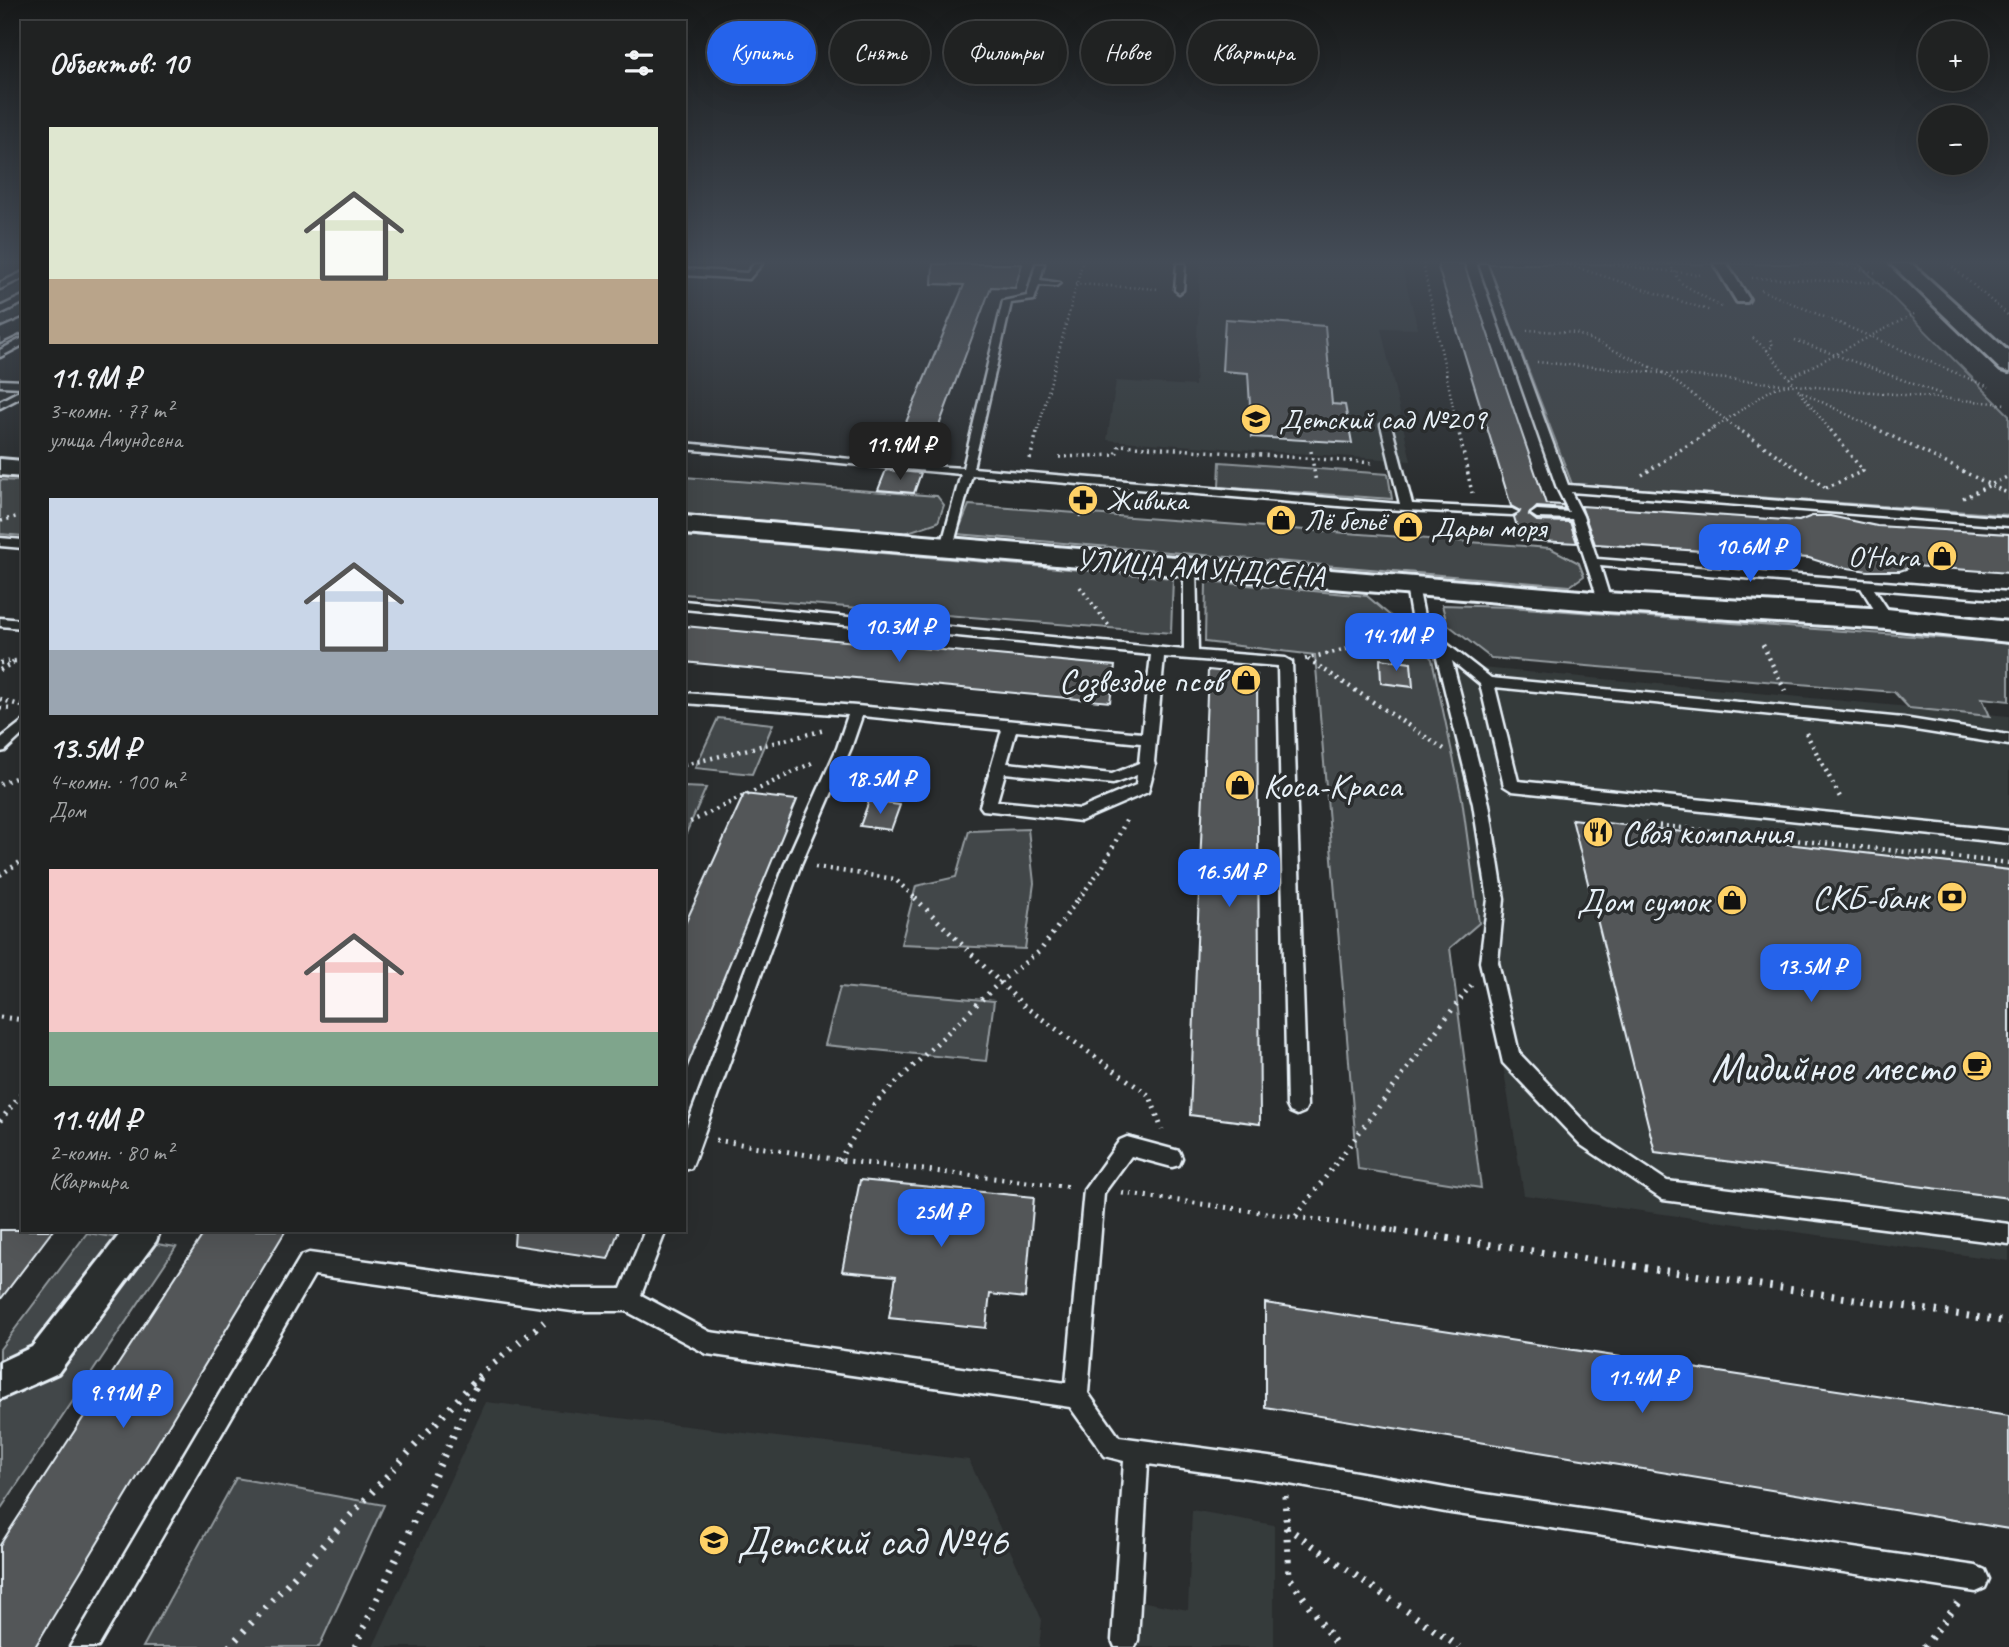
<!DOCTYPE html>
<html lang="ru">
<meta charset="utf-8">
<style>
body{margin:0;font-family:Caveat,sans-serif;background:#282a2a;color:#f1f3f6;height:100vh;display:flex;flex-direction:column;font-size:26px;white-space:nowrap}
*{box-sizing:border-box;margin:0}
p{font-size:23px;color:#a2a4a5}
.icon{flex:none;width:38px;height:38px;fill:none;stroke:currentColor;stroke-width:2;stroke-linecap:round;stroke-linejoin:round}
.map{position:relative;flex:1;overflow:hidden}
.sheet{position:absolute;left:21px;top:21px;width:665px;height:1211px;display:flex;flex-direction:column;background:#202222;border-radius:0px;box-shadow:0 7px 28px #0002,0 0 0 2px #3d3f40}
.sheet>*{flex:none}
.banner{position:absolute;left:707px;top:21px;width:665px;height:63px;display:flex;gap:14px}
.buttons{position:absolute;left:1918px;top:21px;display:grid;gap:14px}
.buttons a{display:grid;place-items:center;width:70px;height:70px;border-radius:50%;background:#202222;box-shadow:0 7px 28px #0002,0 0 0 2px #3d3f40;font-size:35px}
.price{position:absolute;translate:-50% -60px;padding:0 16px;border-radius:14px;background:#2563eb;color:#fff;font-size:23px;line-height:46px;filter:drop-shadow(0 2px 4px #0008)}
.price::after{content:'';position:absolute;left:50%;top:42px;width:21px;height:16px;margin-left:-10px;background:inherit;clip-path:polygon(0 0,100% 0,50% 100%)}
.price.current{background:#222;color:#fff}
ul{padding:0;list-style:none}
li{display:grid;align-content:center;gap:14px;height:371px;padding:0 28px}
li span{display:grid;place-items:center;height:217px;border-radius:0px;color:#555}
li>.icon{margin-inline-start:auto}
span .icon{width:126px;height:126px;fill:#fffc;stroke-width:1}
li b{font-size:30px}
h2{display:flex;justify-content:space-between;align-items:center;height:84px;padding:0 28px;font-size:30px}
.pill{padding:0 24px;border-radius:32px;background:#202222;box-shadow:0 7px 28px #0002,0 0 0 2px #3d3f40;font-size:24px;line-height:63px}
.pill.current{background:#2563eb;color:#fff}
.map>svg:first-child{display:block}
.built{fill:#363a3b}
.green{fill:#424648;stroke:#959ca0;stroke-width:2}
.building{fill:#535759;stroke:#e8f1f8;stroke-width:2}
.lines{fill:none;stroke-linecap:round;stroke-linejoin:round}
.service-casing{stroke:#e8f1f8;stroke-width:5}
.pedestrian-casing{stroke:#e8f1f8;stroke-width:6}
.minor-casing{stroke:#e8f1f8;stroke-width:5}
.tertiary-casing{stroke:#e8f1f8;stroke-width:6}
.secondary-casing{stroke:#e8f1f8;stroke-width:6}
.path-far4{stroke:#e8f1f8;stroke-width:2.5;stroke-dasharray:1 3.5;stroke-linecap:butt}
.path-far3{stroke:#e8f1f8;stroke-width:3.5;stroke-dasharray:2 4.5;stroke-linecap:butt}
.path-far2{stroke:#e8f1f8;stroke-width:4.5;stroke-dasharray:2 5;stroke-linecap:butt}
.path-far1{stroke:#e8f1f8;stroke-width:5;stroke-dasharray:2 6;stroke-linecap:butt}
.path{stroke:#e8f1f8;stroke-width:7;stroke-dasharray:2.5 8;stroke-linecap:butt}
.service{fill:#2a2d2e;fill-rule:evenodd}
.pedestrian{fill:#2a2d2e;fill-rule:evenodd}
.minor{fill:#2a2d2e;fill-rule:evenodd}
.tertiary{fill:#2a2d2e;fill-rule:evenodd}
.secondary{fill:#2a2d2e;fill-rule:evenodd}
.labels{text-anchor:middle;stroke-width:7;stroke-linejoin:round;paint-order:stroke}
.far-poi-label{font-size:30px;fill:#e8f1f8;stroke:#2a2d2e;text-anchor:start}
.far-street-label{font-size:30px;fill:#e8f1f8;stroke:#2a2d2e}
.poi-label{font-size:35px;fill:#e8f1f8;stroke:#2a2d2e;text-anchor:end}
.near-poi-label{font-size:42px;fill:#e8f1f8;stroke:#2a2d2e;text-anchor:end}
</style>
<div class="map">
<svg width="2009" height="1647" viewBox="0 0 2009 1647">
<rect width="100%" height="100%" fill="#2a2d2e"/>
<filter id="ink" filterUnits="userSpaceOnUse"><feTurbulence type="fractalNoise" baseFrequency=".0143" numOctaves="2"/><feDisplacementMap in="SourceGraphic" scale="14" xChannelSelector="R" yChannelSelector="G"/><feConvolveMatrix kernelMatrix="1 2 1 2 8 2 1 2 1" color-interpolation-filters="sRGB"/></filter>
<g filter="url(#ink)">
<!-- built -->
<g class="built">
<polygon points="1200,264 1401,264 1418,329 1381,328 1411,461 1107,440 1116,381 1195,386"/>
<polygon points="23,283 23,314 0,327 0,295"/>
<polygon points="1438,664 2009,716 2009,1261 1524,1195"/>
<polygon points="486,1402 969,1460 1042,1620 1039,1647 373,1647"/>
<polygon points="1192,1510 1274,1525 1274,1647 1137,1647 1140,1601 1188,1610"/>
</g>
<!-- green -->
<g class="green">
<polygon points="1488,264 1859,264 2009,415 2009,515 1572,484"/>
<polygon points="1220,462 1388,474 1392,499 1219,487"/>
<polygon points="684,477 937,496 944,505 938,522 905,533 684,514"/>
<polygon points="0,480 23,481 23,536 0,534"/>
<polygon points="969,505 1550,548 1579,563 1584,576 1570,586 957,534"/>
<polygon points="684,536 1173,578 1171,633 684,594"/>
<polygon points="1206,581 1367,596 1407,630 1432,659 1462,799 1479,923 1450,948 1481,1188 1358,1169 1315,655 1205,642"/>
<polygon points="1442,605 1509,607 2009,643 2009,701 1982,698 1990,716 1909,708 1894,692 1491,658 1447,624"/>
<polygon points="718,718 773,724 752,774 695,768"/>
<polygon points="684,787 706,788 684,838"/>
<polygon points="1028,829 1034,883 1025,949 901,944 916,886 956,877 969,831"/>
<polygon points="840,987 994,1001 986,1061 825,1045"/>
<polygon points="87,1233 176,1247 0,1510 0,1349"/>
<polygon points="236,1478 384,1505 319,1647 143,1647"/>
</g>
<!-- building -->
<g class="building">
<polygon points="933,264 1022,264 1015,288 991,287 925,463 908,464 890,460 964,285 932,284"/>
<polygon points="1437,264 1464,264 1546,504 1563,505 1565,509 1537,507 1529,515 1537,521 1570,522 1577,543 1521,540 1514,517 1520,511 1511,506"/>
<polygon points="1225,319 1325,326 1332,404 1345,405 1352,443 1252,437 1248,373 1222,371"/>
<polygon points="886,470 921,473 914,493 878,490"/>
<polygon points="1581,506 1799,521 1812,516 1830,516 1877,526 2009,534 2009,573 1914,566 1900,571 1868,571 1834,566 1809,558 1595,544"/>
<polygon points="684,626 1115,666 1110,702 684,662"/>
<polygon points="1380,659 1411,663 1413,687 1381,683"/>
<polygon points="1208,670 1257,675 1260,1124 1190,1115"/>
<polygon points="744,794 797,800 684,1074 684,926"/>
<polygon points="869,801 900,805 891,830 860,826"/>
<polygon points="1572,819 2009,870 2009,1198 1655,1152"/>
<polygon points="860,1180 1034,1197 1025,1298 990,1294 986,1328 889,1318 896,1276 842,1271"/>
<polygon points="0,1230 53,1230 0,1300"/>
<polygon points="206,1230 286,1230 35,1647 0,1647 0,1545"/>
<polygon points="515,1230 619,1230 608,1259 514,1245"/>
<polygon points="1265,1303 2009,1416 2009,1529 1265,1407"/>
</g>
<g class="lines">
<!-- service casing -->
<g class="service-casing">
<g id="service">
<polygon points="754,264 762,264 749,279 684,275 684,269 747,273"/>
<polygon points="1036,264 1044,264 1040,280 1060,283 1056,286 1039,285 1034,300 1011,303 973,468 1400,504 1381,425 1386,422 1391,425 1412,504 1512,509 1518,512 1512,515 1362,508 972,475 953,547 947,551 941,547 961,474 684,449 684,443 903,464 908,467 913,465 963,468 1003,301 1027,296"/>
<polygon points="1177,264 1185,264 1183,290 1179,293 1175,290"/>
<polygon points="1479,264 1487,264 1568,485 2009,518 2009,526 1571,492 1583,516 1597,559 2009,592 2009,600 1874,589 1894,619 1887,623 1882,622 1861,588 1600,566 1611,602 1605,606 1600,605 1572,519 1537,518 1531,514 1537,510 1569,512 1557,488"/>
<polygon points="23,272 23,278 0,289 0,283"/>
<polygon points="23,296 23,303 0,314 0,307"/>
<polygon points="23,338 23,345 0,357 0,350"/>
<polygon points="0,380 23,381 23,387 0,386"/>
<polygon points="23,389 23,396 0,408 0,401"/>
<polygon points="0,538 23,540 23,548 0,546"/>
<path d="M1190 562 1196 566 1198 651 1285 658 1292 662 1307 1106 1304 1112 1297 1115 1290 1112 1287 1106 1278 666 1164 657 1154 762 1155 765 1148 792 1081 821 983 810 980 806 1002 730 862 716 851 748 801 864 694 1161 691 1168 684 1170V1133L785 864 837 748 848 715 684 703V693L857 706 1142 733 1151 655 684 609V601L1184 650V566ZM1016 731 1141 743 1139 763 1112 774 1007 763ZM1005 773 1113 784 1137 775 1136 785 1080 809 997 801Z"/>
<polygon points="1412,582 1418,586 1424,616 1446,643 1491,678 1903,718 2009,735 2009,745 1903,728 1495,687 1518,781 2009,831 2009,843 1512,791 1504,786 1480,684 1452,661 1489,804 1504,899 1498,962 1519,1053 1595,1133 1667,1181 2009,1224 2009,1244 1663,1200 1581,1145 1503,1063 1480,962 1488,899 1473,804 1434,646 1411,616 1406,586"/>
<polygon points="0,618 23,620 23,628 0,626"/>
<polygon points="23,721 23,734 5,751 0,752 0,739"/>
<polygon points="1127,1137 1179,1151 1182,1158 1179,1165 1172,1167 1131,1156 1104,1193 1088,1393 1119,1437 1284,1459 1451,1489 1976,1566 1985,1570 1989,1579 1985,1588 1976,1592 1451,1513 1284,1483 1148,1464 1138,1640 1135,1647 1115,1647 1112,1640 1124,1461 1105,1456 1070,1407 707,1354 626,1311 572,1311 314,1275 98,1647 70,1647 301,1256 309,1253 572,1289 621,1289 645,1230 666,1230 641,1295 710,1332 1066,1383 1084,1190 1120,1140"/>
</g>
</g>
<!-- pedestrian casing -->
<g class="pedestrian-casing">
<g id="pedestrian">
<polygon points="1714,264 1727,264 1749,299 1747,302 1737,302"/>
<polygon points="123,1230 160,1230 156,1241 58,1373 0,1399 0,1362 32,1347"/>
</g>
</g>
<!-- minor casing -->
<g class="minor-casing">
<polygon id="minor" points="23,319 23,332 0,343 0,329"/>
</g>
<!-- tertiary casing -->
<g class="tertiary-casing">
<polygon id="tertiary" points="1891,264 1912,264 2009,352 2009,372 2001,370"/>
</g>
<!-- secondary casing -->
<g class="secondary-casing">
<g id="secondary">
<polygon points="0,459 23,461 23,477 0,475"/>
<polygon points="684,516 1605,593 1887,609 2009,622 2009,642 1887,629 1605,611 684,534"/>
</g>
</g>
<!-- path-far4 -->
<g class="path-far4">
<polyline points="1423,264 1458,430"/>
<polyline points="1566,264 1711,311"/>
<polyline points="1605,264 1702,275"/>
<polyline points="1670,264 1681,283 1721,307"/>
<polyline points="1839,264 1877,273"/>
<polyline points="1949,264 2009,316"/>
<polyline points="1752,278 1886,283"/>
<polyline points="1075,284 1160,289"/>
<polyline points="1761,290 1989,387"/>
<polyline points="1527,330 1576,333 1664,373 1739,430"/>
<polyline points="1753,338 1767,350 1773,346 1770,339"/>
<polyline points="1795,340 1941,394"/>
<polyline points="1767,350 1793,383"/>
<polyline points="1537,362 2006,404"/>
<polyline points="1789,378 1914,314"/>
<polyline points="1798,390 1878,430"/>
<polyline points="1800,392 1830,430"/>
<polyline points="1038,430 1082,264"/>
<polyline points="1711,430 1774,388 1789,385"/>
</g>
<!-- path-far3 -->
<g class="path-far3">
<polyline points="1458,428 1472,493"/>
<polyline points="1737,428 1826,488"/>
<polyline points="1875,428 2009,494"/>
<polyline points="1311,451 1316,483"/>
<polyline points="1059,457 1116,455 1119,445 1375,463"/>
<polyline points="1030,459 1038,428"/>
<polyline points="1642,475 1714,428"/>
<polyline points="1826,488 1863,471 1829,428"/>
<polyline points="1071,498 1077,505 1082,521"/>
<polyline points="1963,498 2009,476"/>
<polyline points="1,521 23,515"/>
<polyline points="1080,587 1110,627"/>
<polyline points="1394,638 1406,635"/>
</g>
<!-- path-far2 -->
<g class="path-far2">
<polyline points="1763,645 1785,691"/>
<polyline points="1305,659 1402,636"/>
<polyline points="1308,659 1444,749"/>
<polyline points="0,663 23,660"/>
<polyline points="0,670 14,662"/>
<polyline points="0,699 22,706"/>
<polyline points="0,708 11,709"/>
<polyline points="1806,733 1841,799"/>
<polyline points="684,765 825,730"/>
<polyline points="0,784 23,775"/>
<polyline points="1645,824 2009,863"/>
<polyline points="684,825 812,763"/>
<polyline points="815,867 895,879 917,900"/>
<polyline points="0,875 23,860"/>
<polyline points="1078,900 1103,866 1128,817"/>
</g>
<!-- path-far1 -->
<g class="path-far1">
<polyline points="915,898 1024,1006 1150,1096 1162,1130"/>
<polyline points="0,1017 23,1020"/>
<polyline points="0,1121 23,1092"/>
<polyline points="716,1140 839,1160 1071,1187"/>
<polyline points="839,1160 875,1103 1001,981 1040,951 1079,898"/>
<polyline points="1122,1193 1397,1231"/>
<polyline points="1296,1216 1471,985"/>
</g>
<!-- path -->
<g class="path">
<polyline points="1385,1229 2009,1322"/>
<polyline points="1285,1496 1289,1577 1338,1647"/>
<polyline points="1286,1527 1459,1647"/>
<polyline points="229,1647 483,1372 544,1322"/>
<polyline points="355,1647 481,1376"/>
<polyline points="1924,1647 1958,1603"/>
</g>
<!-- service -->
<use href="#service" class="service"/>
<!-- pedestrian -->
<use href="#pedestrian" class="pedestrian"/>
<!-- minor -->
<use href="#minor" class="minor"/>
<!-- tertiary -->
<use href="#tertiary" class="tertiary"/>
<!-- secondary -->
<use href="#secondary" class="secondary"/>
</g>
</g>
<!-- sky -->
<linearGradient id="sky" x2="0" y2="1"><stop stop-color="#171919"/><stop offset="0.53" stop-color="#444c57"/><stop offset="1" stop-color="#444c57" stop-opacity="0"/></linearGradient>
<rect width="2009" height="494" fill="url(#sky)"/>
<!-- icons -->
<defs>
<g id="school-disc" transform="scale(1.575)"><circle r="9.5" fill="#ffd166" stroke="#2a2d2e"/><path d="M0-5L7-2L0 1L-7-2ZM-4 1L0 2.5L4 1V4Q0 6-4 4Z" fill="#111"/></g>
<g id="pharmacy-disc" transform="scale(1.575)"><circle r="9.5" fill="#ffd166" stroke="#2a2d2e"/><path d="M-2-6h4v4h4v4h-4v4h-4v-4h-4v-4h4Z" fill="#111"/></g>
<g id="shop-disc" transform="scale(1.575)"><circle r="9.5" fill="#ffd166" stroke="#2a2d2e"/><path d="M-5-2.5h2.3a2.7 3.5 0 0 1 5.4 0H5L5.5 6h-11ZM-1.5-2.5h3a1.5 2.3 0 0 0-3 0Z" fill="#111"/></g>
<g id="restaurant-disc" transform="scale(1.575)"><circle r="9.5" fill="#ffd166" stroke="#2a2d2e"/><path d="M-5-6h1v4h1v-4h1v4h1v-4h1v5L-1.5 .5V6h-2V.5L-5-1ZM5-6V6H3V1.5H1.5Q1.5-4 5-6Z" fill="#111"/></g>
<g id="bank-disc" transform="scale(1.575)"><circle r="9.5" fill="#ffd166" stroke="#2a2d2e"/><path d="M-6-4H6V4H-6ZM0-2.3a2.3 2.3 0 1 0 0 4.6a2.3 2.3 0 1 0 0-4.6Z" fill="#111"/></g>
<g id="cafe-disc" transform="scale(1.575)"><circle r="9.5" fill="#ffd166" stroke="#2a2d2e"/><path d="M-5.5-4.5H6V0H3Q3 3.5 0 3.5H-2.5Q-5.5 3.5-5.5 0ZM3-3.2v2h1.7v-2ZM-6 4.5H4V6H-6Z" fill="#111"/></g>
</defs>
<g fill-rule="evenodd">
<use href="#school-disc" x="1256" y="419"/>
<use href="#pharmacy-disc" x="1083" y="500"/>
<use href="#shop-disc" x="1281" y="520"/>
<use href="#shop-disc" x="1408" y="527"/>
<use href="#shop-disc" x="1942" y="556"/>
<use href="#shop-disc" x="1246" y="680"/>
<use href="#shop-disc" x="1240" y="785"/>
<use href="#restaurant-disc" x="1598" y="832"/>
<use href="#bank-disc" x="1952" y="897"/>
<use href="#shop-disc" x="1732" y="900"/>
<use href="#cafe-disc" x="1977" y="1066"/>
<use href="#school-disc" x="714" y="1540"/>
</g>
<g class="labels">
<!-- far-poi labels -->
<g class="far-poi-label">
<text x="1279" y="429">Детский сад №209</text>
<text x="1106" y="510">Живика</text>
<text x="1304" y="530">Лё бельё</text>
<text x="1431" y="537">Дары моря</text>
<text x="1919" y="566" text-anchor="end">O'Hara</text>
</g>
<!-- far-street labels -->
<g class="far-street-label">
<text transform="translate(1200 568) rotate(4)" y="10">УЛИЦА АМУНДСЕНА</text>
</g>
<!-- poi labels -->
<g class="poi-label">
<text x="1223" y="692">Созвездие псов</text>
<text x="1263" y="797" text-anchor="start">Коса-Краса</text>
<text x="1621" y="844" text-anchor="start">Своя компания</text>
<text x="1929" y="909">СКБ-банк</text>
<text x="1709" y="912">Дом сумок</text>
</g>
<!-- near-poi labels -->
<g class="near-poi-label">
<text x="1954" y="1081">Мидийное место</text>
<text x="737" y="1555" text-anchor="start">Детский сад №46</text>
</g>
</g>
</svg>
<div class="buttons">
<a>+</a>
<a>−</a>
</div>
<b class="price current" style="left:900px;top:482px">11.9M ₽</b>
<b class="price" style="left:1750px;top:584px">10.6M ₽</b>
<b class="price" style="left:899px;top:664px">10.3M ₽</b>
<b class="price" style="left:1396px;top:673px">14.1M ₽</b>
<b class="price" style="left:880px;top:816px">18.5M ₽</b>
<b class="price" style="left:1229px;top:909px">16.5M ₽</b>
<b class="price" style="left:1811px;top:1004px">13.5M ₽</b>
<b class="price" style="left:941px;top:1249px">25M ₽</b>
<b class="price" style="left:1642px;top:1415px">11.4M ₽</b>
<b class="price" style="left:123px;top:1430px">9.91M ₽</b>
<div class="banner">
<a class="pill current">Купить</a>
<a class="pill">Снять</a>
<a class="pill">Фильтры</a>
<a class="pill">Новое</a>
<a class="pill">Квартира</a>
</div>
<section class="sheet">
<h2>Объектов: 10<svg class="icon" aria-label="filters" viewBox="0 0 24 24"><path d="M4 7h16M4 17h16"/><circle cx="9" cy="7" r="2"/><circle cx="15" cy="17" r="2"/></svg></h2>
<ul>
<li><span style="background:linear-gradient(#dfe7d0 70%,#b9a48a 0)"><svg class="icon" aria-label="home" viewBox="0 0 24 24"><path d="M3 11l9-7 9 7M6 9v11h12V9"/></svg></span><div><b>11.9M ₽</b><p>3-комн. · 77 m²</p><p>улица Амундсена</p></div></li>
<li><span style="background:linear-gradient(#c9d6e8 70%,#9aa5b1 0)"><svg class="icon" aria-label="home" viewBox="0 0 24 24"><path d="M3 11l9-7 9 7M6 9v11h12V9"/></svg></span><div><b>13.5M ₽</b><p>4-комн. · 100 m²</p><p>Дом</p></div></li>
<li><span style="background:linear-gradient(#f6c9c9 75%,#7fa58c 0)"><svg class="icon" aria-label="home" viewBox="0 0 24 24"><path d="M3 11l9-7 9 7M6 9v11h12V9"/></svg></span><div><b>11.4M ₽</b><p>2-комн. · 80 m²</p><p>Квартира</p></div></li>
</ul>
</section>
</div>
